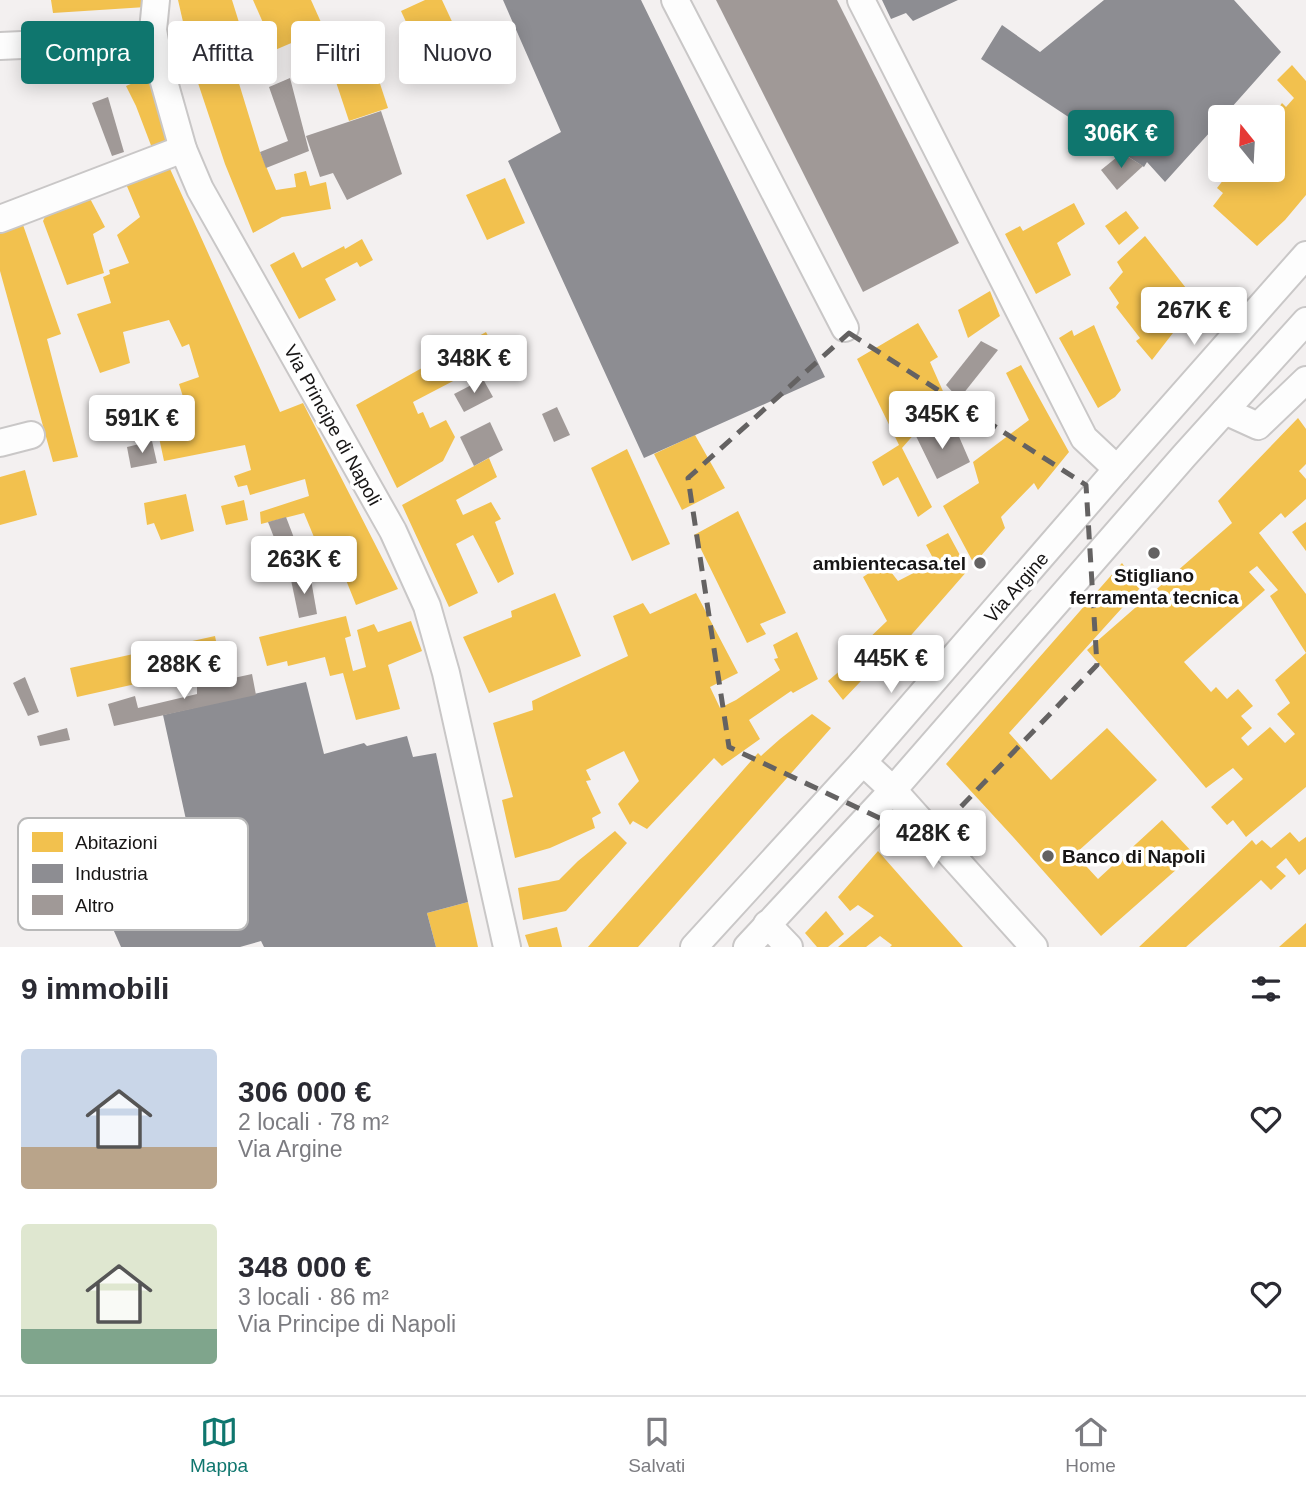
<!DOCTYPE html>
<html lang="it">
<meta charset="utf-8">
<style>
body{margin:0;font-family:Helvetica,sans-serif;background:#f7f7f7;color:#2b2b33;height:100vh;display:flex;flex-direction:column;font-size:26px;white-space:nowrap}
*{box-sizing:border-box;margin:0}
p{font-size:23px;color:#7c7c81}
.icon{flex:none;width:38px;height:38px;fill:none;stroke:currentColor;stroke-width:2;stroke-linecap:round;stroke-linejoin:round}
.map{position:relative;height:947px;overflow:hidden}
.drawer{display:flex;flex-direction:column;background:#fff;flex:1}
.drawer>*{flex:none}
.guide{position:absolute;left:21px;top:21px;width:700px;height:63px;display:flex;gap:14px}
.needle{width:46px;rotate:342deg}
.buttons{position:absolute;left:1208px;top:105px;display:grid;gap:14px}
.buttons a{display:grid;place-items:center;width:77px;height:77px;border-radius:7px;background:#fff;box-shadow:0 4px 18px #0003;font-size:35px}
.price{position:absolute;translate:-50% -60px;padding:0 16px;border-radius:7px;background:#fff;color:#222;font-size:23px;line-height:46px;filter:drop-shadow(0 2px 4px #0008)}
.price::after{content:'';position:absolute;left:50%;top:42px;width:21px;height:16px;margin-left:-10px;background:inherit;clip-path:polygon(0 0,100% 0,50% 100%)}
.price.on{background:#0f766e;color:#fff}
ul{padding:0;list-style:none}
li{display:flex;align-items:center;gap:21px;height:175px;padding:0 21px}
li span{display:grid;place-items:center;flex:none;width:196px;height:140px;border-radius:7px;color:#555}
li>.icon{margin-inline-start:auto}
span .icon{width:84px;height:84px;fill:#fffc;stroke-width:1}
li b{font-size:30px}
h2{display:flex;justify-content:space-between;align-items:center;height:84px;padding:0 21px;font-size:30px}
.chip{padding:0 24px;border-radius:7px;background:#fff;box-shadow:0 4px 18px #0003;font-size:24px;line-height:63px}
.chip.on{background:#0f766e;color:#fff}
.tabs{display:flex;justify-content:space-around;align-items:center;height:98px;border-top:2px solid #e1e1e2;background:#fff;font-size:19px;color:#7c7c81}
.tabs a{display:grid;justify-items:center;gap:4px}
.tabs .on{color:#0f766e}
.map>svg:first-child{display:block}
.homes{fill:#f2c14e;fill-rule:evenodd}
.industry{fill:#8d8d92}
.building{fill:#a09997}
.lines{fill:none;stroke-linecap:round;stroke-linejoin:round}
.minor-casing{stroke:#c9c7c7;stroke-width:30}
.minor{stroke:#fdfdfd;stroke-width:26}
.marked{fill:none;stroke:#646262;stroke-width:5;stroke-dasharray:14 9;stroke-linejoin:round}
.poi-dot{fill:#646262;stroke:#fff;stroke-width:2.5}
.labels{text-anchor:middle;stroke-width:7;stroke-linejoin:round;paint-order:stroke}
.street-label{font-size:19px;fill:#171515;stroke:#fff}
.poi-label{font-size:19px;font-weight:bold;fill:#171515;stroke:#fff;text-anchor:end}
.key{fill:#fff;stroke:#b9b9b9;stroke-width:2}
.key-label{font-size:19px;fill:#171515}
</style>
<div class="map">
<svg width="1306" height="947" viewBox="0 0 1306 947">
<rect width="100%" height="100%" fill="#f3f0f0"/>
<!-- homes -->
<g class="homes">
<polygon points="51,0 146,0 146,7 53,13"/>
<polygon points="178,0 232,0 247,48 230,54 260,152 276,190 296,187 294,174 306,171 310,186 326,182 331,209 282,217 253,233 225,164 195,74"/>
<polygon points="253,0 311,0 324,29 275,50"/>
<polygon points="425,0 442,0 455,28 417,46 401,11"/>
<polygon points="360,23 388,108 349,121 321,37"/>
<polygon points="1292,65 1306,81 1306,195 1285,220 1257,246 1213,206 1223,193 1217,188 1231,170 1272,170 1272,136 1283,124 1275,113 1282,103 1286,107 1294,98 1277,80"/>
<polygon points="147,77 155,91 173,140 152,148 136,106 126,86"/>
<polygon points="166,160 280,412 303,403 398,589 356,605 340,565 332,564 326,566 304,513 261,524 260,512 309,496 305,479 250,495 247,485 238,487 234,476 251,470 245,445 164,461 157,428 189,416 179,384 199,377 189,344 182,347 169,320 123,332 130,363 100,373 77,314 111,303 103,277 110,274 109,270 129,263 117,235 140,217 126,184"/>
<polygon points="505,178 525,223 487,240 466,195"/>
<polygon points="85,189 105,227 93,234 104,273 67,285 43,221 48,211"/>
<polygon points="1074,203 1085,224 1057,243 1071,275 1036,294 1005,234 1020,226 1023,231"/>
<polygon points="1126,211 1139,228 1119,245 1105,226"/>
<polygon points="22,222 61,334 47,339 78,457 53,462 0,271 0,230"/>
<polygon points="1145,236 1197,302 1152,360 1136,341 1140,338 1116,307 1119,303 1109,288 1123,272 1117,262"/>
<polygon points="362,239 373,260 360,267 357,262 325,279 336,300 299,319 270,265 294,252 302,268 344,246 345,249"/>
<polygon points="990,291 1000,316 968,338 958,310"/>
<polygon points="918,323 938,357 930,362 946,398 902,448 932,507 918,517 898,477 883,486 872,462 899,445 857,359"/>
<polygon points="1094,325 1121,390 1115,397 1098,408 1059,338 1072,330 1074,336"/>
<polygon points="486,332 499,357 413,402 418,414 423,412 430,428 446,420 455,437 443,461 397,488 356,405"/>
<polygon points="1021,365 1069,452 1038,490 1034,483 1001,517 1005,528 974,564 943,506 979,483 973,462 1029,420 1006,373"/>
<path d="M1298 418 1306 429V464L1299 471 1306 479V499L1285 518 1281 513 1259 533 1306 594V787L1246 837 1233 820 1227 825 1211 807 1243 779 1233 768 1206 788 1087 650 1232 523 1218 501ZM1257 566 1278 590 1270 596 1306 653 1275 680 1290 703 1277 714 1295 734 1285 743 1270 727 1248 746 1241 738 1252 728 1241 716 1253 706 1238 689 1227 699 1216 687 1211 692 1184 662 1265 590 1249 572Z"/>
<polygon points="695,435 725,488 682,510 654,454"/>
<polygon points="627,449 670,544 632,561 591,468"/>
<polygon points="489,458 497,477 456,500 463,515 491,502 501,519 495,522 514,574 498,583 473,535 456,544 478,593 449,607 402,505"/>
<polygon points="25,470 37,515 0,525 0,477"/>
<polygon points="186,494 194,531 161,540 154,523 147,525 144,503"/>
<polygon points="244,500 248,520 226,525 221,506"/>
<polygon points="738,511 786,613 760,624 766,634 747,643 694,535"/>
<polygon points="1306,522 1306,551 1292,532"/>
<polygon points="948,533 968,570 906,641 880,666 877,664 843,700 828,681 865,649 863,644 887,621 863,577 884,563 898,581 935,562 926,545"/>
<polygon points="1122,563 1140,588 1009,733 1051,780 1107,728 1157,780 1075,854 1098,879 1162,820 1194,854 1101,936 1014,838 946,764"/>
<polygon points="555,593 581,656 489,693 463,637 512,617 511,611"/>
<polygon points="696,593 738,673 710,687 720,708 736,700 780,670 774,659 778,658 773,645 797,632 818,679 793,693 791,691 749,720 760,739 722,766 714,758 647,829 633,821 630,825 618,804 639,781 624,751 586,770 591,780 586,781 601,813 592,818 595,828 550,848 515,858 502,800 513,797 493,723 533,710 532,701 628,656 613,616 643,603 650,614"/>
<polygon points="346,616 351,636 345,638 353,671 366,667 357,630 374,624 378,632 411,621 422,651 388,665 400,709 356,720 343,673 330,676 325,657 288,666 287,661 267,666 259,637"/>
<polygon points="215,636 221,665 77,697 70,668"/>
<polygon points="812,714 831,728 638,947 588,947 758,753 761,756 780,739"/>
<polygon points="615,831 627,843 566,911 523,920 518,888 559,880 578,861"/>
<polygon points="1290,832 1299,842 1306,837 1306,869 1299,875 1286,858 1276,867 1286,876 1271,890 1261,880 1186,947 1139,947 1252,840 1256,845 1262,840 1271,848"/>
<polygon points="878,851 908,885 963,947 890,947 892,945 880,936 866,947 838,947 874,916 858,905 850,911 838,897"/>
<polygon points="468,902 478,947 436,947 427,913"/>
<polygon points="826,911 844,934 828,947 817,947 805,933"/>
<polygon points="1306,923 1306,947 1279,947"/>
<polygon points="557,927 562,947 529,947 525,935"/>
</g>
<!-- industry -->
<g class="industry">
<polygon points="503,0 641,0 825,377 644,458 508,161 561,132"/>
<polygon points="882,0 958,0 913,21 906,13 891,19"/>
<polygon points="1104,0 1234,0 1281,52 1223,117 1220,117 1220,121 1165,182 1147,162 1144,167 981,59 1002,25 1040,52"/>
<polygon points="306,682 324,754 364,743 367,746 407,736 413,757 436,753 468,902 427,913 436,947 264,947 261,941 240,947 121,947 88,872 192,847 163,715"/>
</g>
<!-- building -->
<g class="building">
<polygon points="716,0 837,0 959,243 863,292"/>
<polygon points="290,78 309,151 266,168 260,152 288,141 269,87"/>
<polygon points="108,97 124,152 112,156 92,103"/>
<polygon points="381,111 402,174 347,200 333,173 320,177 306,136"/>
<polygon points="1122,153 1143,166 1117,190 1101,170"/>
<polygon points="981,341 998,350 959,399 946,385"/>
<polygon points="483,379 493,397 464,412 454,394"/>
<polygon points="557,407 570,435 554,442 542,414"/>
<polygon points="927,420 938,441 957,432 970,462 937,479 915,434"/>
<polygon points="490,422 503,450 474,466 460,437"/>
<polygon points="152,441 157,463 131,468 127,447"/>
<polygon points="286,517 304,564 287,571 268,522"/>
<polygon points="310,574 317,614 299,618 291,580"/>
<polygon points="252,674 256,695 114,726 108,704 135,696 138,708 197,694 197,686"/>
<polygon points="25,677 39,712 28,716 13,683"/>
<polygon points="67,728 70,740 40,746 37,736"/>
</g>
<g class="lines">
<!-- minor casing -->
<g class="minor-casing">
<g id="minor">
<polyline points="156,0 153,30 159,64 183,149 200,189 393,531 427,606 446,673 507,947"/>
<polyline points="675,0 845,328"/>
<polyline points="861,0 1084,438 1117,469"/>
<polyline points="0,46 154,39"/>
<polyline points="0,219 183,149"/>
<polyline points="1225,411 1258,426 1306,380"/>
<polyline points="0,443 31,435"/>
<polyline points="863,762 893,790 1034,947"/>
<polyline points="767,924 789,947"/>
<polyline points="694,947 863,762 1117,469 1306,255"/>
<polyline points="747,947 893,790 1184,456 1306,321"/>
</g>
</g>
<!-- minor -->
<use href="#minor" class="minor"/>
</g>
<!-- marked area -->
<path class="marked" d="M849 333 1086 485 1097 665 928 841 729 747 688 478Z"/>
<!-- markers -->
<g class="poi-dot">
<circle cx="1154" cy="553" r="7"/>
<circle cx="980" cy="563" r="7"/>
<circle cx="1048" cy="856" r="7"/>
</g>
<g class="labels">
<!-- street labels -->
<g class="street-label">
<text transform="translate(333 425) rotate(61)" y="7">Via Principe di Napoli</text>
<text transform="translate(1016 587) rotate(-49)" y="7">Via Argine</text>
</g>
<!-- poi labels -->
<g class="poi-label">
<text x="966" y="570">ambientecasa.tel</text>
<text x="1154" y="582" text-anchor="middle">Stigliano<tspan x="1154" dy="22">ferramenta tecnica</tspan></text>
<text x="1062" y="863" text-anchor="start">Banco di Napoli</text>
</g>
</g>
<!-- legend -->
<rect x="18" y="818" width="230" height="112" rx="10" class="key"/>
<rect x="32" y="832" width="31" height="20" fill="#f2c14e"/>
<rect x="32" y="864" width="31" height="19" fill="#8d8d92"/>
<rect x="32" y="895" width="31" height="20" fill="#a09997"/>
<g class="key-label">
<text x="75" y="849">Abitazioni</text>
<text x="75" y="880">Industria</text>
<text x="75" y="912">Altro</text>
</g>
</svg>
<div class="buttons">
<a><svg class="needle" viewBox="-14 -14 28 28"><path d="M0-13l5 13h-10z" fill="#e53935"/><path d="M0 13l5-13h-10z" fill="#7c7c81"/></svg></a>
</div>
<b class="price on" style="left:1121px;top:170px">306K €</b>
<b class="price" style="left:1194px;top:347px">267K €</b>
<b class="price" style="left:474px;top:395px">348K €</b>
<b class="price" style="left:942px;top:451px">345K €</b>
<b class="price" style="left:142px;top:455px">591K €</b>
<b class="price" style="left:304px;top:596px">263K €</b>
<b class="price" style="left:891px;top:695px">445K €</b>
<b class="price" style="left:184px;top:701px">288K €</b>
<b class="price" style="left:933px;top:870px">428K €</b>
<div class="guide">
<a class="chip on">Compra</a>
<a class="chip">Affitta</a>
<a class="chip">Filtri</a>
<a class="chip">Nuovo</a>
</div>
</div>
<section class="drawer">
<h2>9 immobili<svg class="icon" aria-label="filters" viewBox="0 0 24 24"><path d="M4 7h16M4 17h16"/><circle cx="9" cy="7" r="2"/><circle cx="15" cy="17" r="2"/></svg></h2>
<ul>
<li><span style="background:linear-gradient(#c9d6e8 70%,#b9a48a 0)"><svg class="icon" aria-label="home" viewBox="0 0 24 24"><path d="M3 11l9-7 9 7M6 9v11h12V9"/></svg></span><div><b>306 000 €</b><p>2 locali · 78 m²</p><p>Via Argine</p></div><svg class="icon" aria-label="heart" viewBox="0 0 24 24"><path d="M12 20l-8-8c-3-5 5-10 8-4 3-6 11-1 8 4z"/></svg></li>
<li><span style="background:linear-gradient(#dfe7d0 75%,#7fa58c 0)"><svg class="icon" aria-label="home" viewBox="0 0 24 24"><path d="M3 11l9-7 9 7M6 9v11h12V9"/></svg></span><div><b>348 000 €</b><p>3 locali · 86 m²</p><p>Via Principe di Napoli</p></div><svg class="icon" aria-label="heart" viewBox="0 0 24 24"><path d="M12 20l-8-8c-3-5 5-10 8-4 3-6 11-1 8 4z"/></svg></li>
</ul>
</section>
<nav class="tabs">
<a class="on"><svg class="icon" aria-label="map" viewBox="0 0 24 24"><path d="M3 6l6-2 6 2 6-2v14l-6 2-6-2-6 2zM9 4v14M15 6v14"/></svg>Mappa</a>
<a><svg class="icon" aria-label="saved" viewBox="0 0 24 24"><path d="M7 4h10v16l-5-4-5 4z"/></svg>Salvati</a>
<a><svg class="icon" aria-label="home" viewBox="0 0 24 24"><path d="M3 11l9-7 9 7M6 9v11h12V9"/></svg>Home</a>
</nav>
